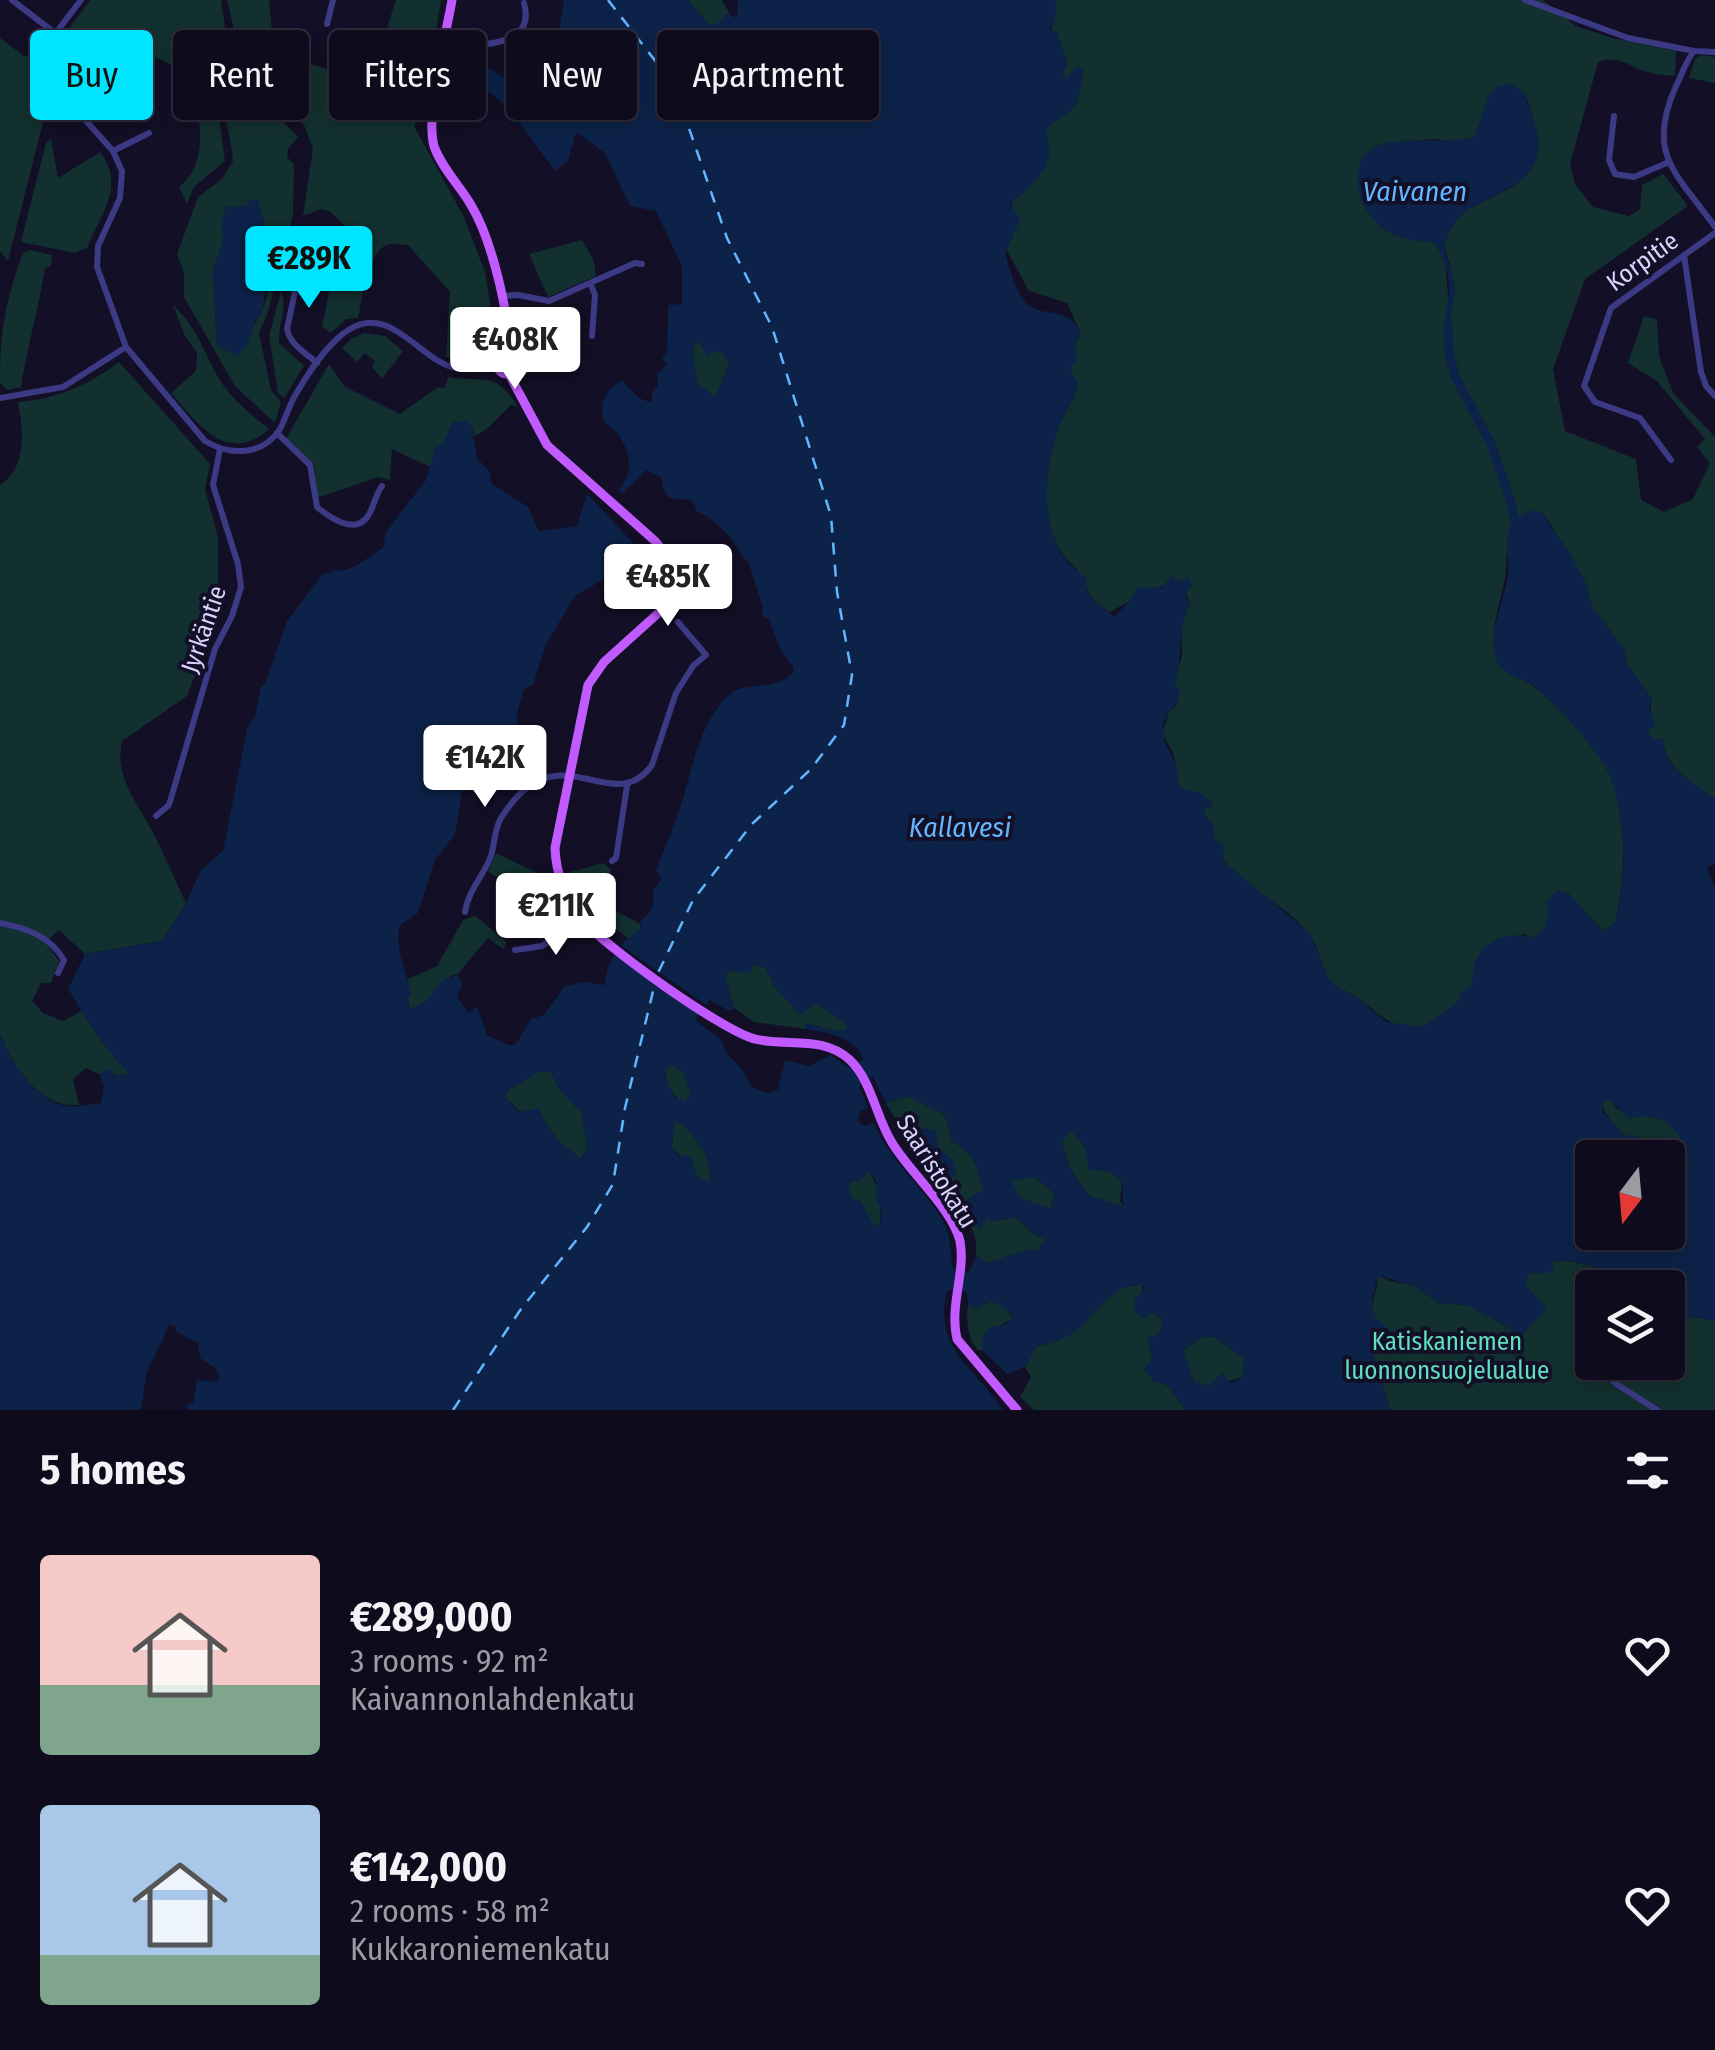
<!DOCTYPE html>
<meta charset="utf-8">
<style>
body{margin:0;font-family:"Fira Sans Condensed",sans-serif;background:#1c1929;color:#f1f3f6;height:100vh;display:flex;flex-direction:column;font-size:38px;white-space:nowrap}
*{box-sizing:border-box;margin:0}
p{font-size:32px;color:#9b9ba3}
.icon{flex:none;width:55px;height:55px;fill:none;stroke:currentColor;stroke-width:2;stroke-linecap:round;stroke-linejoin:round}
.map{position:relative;height:1410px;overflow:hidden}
.details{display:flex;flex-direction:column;background:#0e0b1c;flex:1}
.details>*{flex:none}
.hud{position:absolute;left:30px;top:30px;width:1000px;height:90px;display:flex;gap:20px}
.needle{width:65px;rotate:196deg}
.buttons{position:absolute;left:1575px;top:1140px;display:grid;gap:20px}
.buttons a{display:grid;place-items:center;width:110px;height:110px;border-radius:10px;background:#0e0b1c;box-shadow:0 5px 15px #0003,0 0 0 2px #2e2b3b;font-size:50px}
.price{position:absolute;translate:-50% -85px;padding:0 22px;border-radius:10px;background:#fff;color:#222;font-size:32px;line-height:65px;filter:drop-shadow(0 2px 5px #0008)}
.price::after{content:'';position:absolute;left:50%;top:60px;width:30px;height:22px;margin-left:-15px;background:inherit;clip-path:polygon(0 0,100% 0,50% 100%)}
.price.active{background:#00e5ff;color:#111}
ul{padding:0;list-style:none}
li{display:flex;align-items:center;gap:30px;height:250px;padding:0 40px}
li span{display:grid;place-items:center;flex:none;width:280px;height:200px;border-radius:10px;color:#555}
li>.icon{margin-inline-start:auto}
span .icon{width:120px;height:120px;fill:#fffc;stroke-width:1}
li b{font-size:42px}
h2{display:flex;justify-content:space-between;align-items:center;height:120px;padding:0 40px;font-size:42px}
.chip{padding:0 35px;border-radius:10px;background:#0e0b1c;box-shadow:0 5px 15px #0003,0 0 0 2px #2e2b3b;font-size:35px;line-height:90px}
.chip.active{background:#00e5ff;color:#111}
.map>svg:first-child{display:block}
.green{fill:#12302f;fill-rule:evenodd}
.water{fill:#0c2248;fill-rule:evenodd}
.pier{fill:#130f26}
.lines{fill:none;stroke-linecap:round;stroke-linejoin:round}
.river{stroke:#0c2248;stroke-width:9}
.ferry{stroke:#62b6ff;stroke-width:2.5;stroke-dasharray:12 10;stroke-linecap:butt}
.minor{stroke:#3d3a85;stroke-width:6}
.major{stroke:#c25bff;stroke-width:9}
.labels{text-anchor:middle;stroke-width:8;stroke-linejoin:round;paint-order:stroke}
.street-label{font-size:25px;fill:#d9d4ff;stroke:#130f26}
.park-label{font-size:25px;fill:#5fe0c0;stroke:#130f26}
.water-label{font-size:28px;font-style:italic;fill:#62b6ff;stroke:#130f26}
</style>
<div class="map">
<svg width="1715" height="1410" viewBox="0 0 1715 1410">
<rect width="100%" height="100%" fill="#130f26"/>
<!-- green -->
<g class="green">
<path d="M90 0H221L226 34C199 66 215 84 215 120L220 123 225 161 194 187 187 204 179 187C223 156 194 47 139 57L82 110 59 81 56 46Z"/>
<path d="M227 0H269L274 52 369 83 396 0H441L431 62 416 77 415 128 464 217 485 272 496 339 494 349C478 362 466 363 446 357L450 292 408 245C400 245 390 242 383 247 365 261 363 297 358 318L346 319 331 333 322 327 331 283 354 260 356 243 343 224 331 212 322 209 303 216 313 148 304 125 253 75 240 56Z"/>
<polygon points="688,0 722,0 732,18 728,14 718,25 708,24"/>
<path d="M1049 0H1543L1576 26 1612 38 1676 51 1675 76C1666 75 1656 75 1648 72 1629 67 1619 54 1598 62L1570 164 1575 184 1593 207 1629 216 1640 209 1642 185 1663 174 1688 206 1585 279 1553 369 1565 431 1636 459 1641 500 1664 512 1693 499 1710 463 1697 447 1705 439 1657 381 1628 363 1644 316 1657 319 1659 356 1673 393 1715 437V798C1692 782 1671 773 1663 744L1653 740 1647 730 1652 699 1627 663 1624 649 1591 605 1586 584 1544 514 1506 555C1510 583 1488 623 1496 647 1508 682 1515 670 1537 689 1560 707 1600 751 1611 778 1627 817 1626 883 1615 923L1603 931 1568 893 1557 891 1544 931 1534 938 1522 934 1458 1002 1423 1027C1383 1027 1385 1016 1355 996 1347 991 1335 987 1329 980 1320 969 1321 956 1315 944 1312 936 1302 926 1296 920 1267 893 1210 872 1213 825L1202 810 1212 805C1204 793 1198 791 1183 790L1178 784 1174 755 1162 733 1169 712 1177 705 1174 682 1182 656 1181 621 1190 605 1182 581 1149 590 1110 612C1087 601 1091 590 1078 571 1074 565 1067 561 1062 554 1039 519 1045 464 1059 426 1065 411 1075 401 1078 384L1070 370 1075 344 1081 334 1067 303 1029 291 1006 249 1015 182 1052 28ZM1525 93 1537 132 1527 175 1512 187 1457 215 1444 242 1455 288 1450 316 1445 262 1393 143 1434 139 1459 142 1475 137 1488 97Z"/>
<polygon points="0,38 24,56 36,55 41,85 49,98 8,261 0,251"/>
<polygon points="456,52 482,64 481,86 467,95 457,88 461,79 458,73 449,71"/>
<path d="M225 55 229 56C243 90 274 111 298 137L288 149 287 157 294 164 293 215 268 312 259 333 271 390 281 402 275 423 235 386 184 297V273L177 254 198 197 222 179 233 161C232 132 210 80 225 55ZM257 200C269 241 280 292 252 327 245 335 227 340 217 345L213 271 223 242 222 221 227 207 246 206Z"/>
<polygon points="1702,55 1715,57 1715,83 1689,78 1695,59"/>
<path d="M51 139 58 178 100 152C126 186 101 214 87 248L75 253 21 242 46 143Z"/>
<polygon points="582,240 594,261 596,276 548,297 529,254"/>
<path d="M30 250 52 255 51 266 45 268C39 308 27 347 21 387L8 390 0 383C0 330 5 303 23 253Z"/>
<path d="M281 292C288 306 278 326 279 343L304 366 284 398 278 393 269 336Z"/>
<path d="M173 305C200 330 205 357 223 385 234 401 254 417 269 429 227 466 198 424 171 393L196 371 197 353 185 336Z"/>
<polygon points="364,333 385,336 403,351 382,379 372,367 375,361 365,353 357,362 342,348 351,339"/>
<polygon points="699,340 724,353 729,365 716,397 697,384 692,348"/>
<path d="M119 362 210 464 205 489 218 537V615L187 696 122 741C115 774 132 795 147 822 162 848 173 876 186 903L162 941 85 954 59 930 45 942 59 961 51 983H41L32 1001 43 1013 63 1021 82 1011 98 1037 129 1074 117 1076 108 1070 99 1074 86 1068 73 1079 79 1105C39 1108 14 1068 0 1034V485C28 467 23 429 18 402 56 399 89 385 119 362Z"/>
<path d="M329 364 345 387 400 414 438 387 445 388 448 377C485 383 495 370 518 407L511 405 487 429 474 436 473 430 449 434 442 445 436 448 430 467 392 449 390 480 378 477 317 498 314 466 286 439Z"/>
<polygon points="496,853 544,876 529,894 488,872"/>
<path d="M603 863 611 869 603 905 641 924 640 929 629 939C604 921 581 902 570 872Z"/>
<polygon points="475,916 507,942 503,949 488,938 457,975 452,975 426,1002 409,1009 406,980 437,966 463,920"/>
<polygon points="754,964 765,967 775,987 817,1003 848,1025 846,1030 836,1031 806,1023 806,1029 754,1022 734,1008 725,976 731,970"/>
<polygon points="512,1051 521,1056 522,1069 517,1075 503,1076 503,1058"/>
<path d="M672 1064 683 1072 691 1096 684 1103C672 1096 663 1081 666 1067Z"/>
<path d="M551 1071 559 1089 582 1113 588 1147 581 1158C559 1145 549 1132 539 1109L520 1112 505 1097 506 1091 539 1072Z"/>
<path d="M907 1096 945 1115 952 1141C973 1153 979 1167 984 1190L969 1198 961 1208 944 1187 956 1172 938 1147 912 1131 905 1137 886 1103Z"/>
<path d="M1601 1101H1612L1618 1110C1657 1117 1679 1117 1690 1161L1677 1178 1668 1170V1158C1643 1149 1606 1128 1601 1101Z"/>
<path d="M679 1122C696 1135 714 1159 710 1182L698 1177 672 1147 674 1123Z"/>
<polygon points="1071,1129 1085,1148 1089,1169 1109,1171 1122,1181 1120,1201 1124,1207 1089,1196 1071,1170 1061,1143"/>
<path d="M868 1172C880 1185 882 1207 880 1224L874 1227 859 1199 854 1202 848 1191 851 1180Z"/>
<polygon points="1035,1177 1054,1193 1051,1209 1020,1198 1010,1179"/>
<path d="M987 1217 995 1221 1016 1217 1034 1234 1047 1240 1037 1250C1017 1249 1007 1259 988 1263L976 1256V1240L968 1219 974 1225Z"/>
<path d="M1566 1260C1584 1265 1609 1267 1615 1287L1592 1288V1362H1668V1313L1715 1321V1410H1390L1374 1355 1384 1346 1371 1310 1379 1276 1390 1281 1413 1285 1439 1303 1468 1305 1522 1335 1531 1295 1525 1285 1528 1273 1552 1261Z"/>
<path d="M1141 1284 1152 1312 1163 1319 1152 1359 1153 1381 1167 1385 1186 1410H1034L1020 1397 1031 1377 1025 1367 1036 1346C1082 1340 1085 1314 1117 1291 1123 1287 1134 1286 1141 1284Z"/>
<path d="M992 1301 1005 1307 1013 1318 982 1337V1350H978C967 1338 966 1320 968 1304L976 1308Z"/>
<polygon points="1213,1336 1244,1358 1243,1377 1209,1387 1194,1382 1183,1350 1200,1338"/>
</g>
<!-- water -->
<g class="water">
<path d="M564 0H688L708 24H718L726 13 737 18 738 0H1056L1055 22 1049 30 1057 32 1068 64 1063 73 1066 79 1077 67 1083 70C1082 87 1080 105 1065 115 1056 122 1051 121 1046 131 1058 164 1035 185 1010 203L1020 220 1005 254C1010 268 1015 291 1025 302 1042 320 1068 303 1081 334L1075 344 1077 360 1070 370 1078 384C1075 401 1065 411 1059 427 1045 465 1041 512 1059 550 1065 562 1077 570 1086 579 1086 604 1102 603 1114 617L1132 598 1138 587 1161 588 1172 576 1182 581 1188 578 1192 585 1185 595 1190 605C1176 630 1184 655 1175 682L1180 695C1176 708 1162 715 1163 730 1163 751 1182 761 1178 784L1183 790C1198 791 1204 793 1213 806L1202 810 1213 825 1215 840 1224 845 1223 861 1310 933 1330 982 1358 998 1386 1022 1423 1027 1458 1002 1464 989 1471 987C1473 982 1472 976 1473 971 1478 940 1508 930 1534 938 1548 928 1549 918 1547 902L1557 891 1568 893 1603 931 1615 923C1627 883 1627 818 1611 779 1600 751 1561 709 1538 689 1526 679 1509 678 1499 665 1483 642 1505 600 1508 575 1510 558 1502 538 1514 522 1518 517 1528 513 1534 510L1544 514 1550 526 1568 550 1586 584 1591 605 1624 649 1627 663 1652 699 1649 709 1656 725 1647 730 1654 740 1663 738C1664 770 1692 781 1715 798V864L1707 868 1715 888V1321L1668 1313V1288L1615 1287C1607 1265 1575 1259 1553 1261L1554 1269 1548 1273H1528L1526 1285 1547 1309 1522 1335 1468 1305 1439 1303 1413 1285 1379 1276C1372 1294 1366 1315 1385 1325L1389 1337 1374 1355 1390 1410H1186L1167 1385 1153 1381 1144 1369 1152 1359 1147 1339 1160 1333 1163 1319 1152 1312 1145 1319 1135 1312 1134 1300 1145 1289 1141 1284C1133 1286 1123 1287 1117 1292 1085 1314 1082 1340 1036 1346L1025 1367 1007 1374 982 1350V1337L990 1327 1004 1325 1012 1318V1314L992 1301 976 1308 968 1304 967 1293 952 1289 947 1291C933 1350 974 1366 1003 1410H188L187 1405 193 1403 197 1380 216 1382 220 1377 215 1368 200 1358 198 1343 177 1332 175 1326 168 1325C164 1339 158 1349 152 1361 144 1375 144 1395 141 1410H0V1034C12 1063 35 1103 69 1106 79 1107 91 1104 101 1103L104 1085 99 1074 108 1069 117 1076 129 1074 98 1037 68 989 85 954 162 941 186 903 201 870 223 851 248 725 255 717 261 687 265 684 287 621 324 573H331L333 569C349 576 367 557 383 548L386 532 426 480 436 447 442 445 453 422 465 421 471 424 477 458 489 471 492 484 528 507 539 531 577 526 587 494 636 546 629 559 630 564 575 596 545 646 533 685 524 689 517 713 518 735 489 777 470 780 463 787 455 834 435 860 418 913 400 925C394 948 407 972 411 994L407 1000 409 1009 426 1002 443 980 457 975 463 984 457 997 468 1013 476 1007 478 1009 487 1035 508 1045H515L531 1019 544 1015 565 986 586 982 605 985C607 960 620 941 640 929L641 920C651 914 656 902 653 891L662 879 656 871C662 854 670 837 676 820 692 777 695 726 730 694 744 681 774 692 793 673L794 668 780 649 769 619 762 616 763 608 748 561C738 555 739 548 732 540 724 529 708 515 696 511L695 505 689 500 670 498 663 490 662 478 647 470 622 494 619 489C639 469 626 435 604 422 598 405 606 388 622 381L639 398 652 403V392L658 385 657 373 667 365 662 358 667 353 668 305 682 304V266L656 211 630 206 605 153 576 132 568 161 555 171 508 107 481 86 482 64 524 90 533 84 524 77 528 71 545 78 554 65ZM698 340 707 356 717 351 723 353 729 365 716 397 697 383 692 348ZM755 964 765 968 775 987 800 1015 817 1004 848 1025 845 1030 836 1031 805 1023 806 1029C827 1033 856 1036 863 1059L849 1068 830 1055 810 1066 785 1060 778 1089 771 1093C745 1089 753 1083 740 1067 730 1056 725 1054 721 1039L697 1022 696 1018 710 1000 729 1011 734 1008 725 976 731 970 749 974ZM671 1064 683 1072 691 1096 684 1102 681 1098H675L664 1076ZM551 1071 559 1089 581 1113 588 1147 582 1158C558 1146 549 1132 539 1108L519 1112 505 1097 506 1091 539 1072ZM873 1077 886 1103 907 1096 945 1115 952 1141C973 1153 979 1167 983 1190L969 1198 961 1208 980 1229 987 1218 995 1221 1016 1217 1034 1234 1046 1240 1037 1250C1017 1249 1007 1258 988 1263L976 1256 969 1272 952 1268C951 1252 951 1236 943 1221 922 1186 890 1161 874 1123L865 1126 857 1121 861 1110 868 1108 859 1086ZM1602 1101H1612L1628 1119C1661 1108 1683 1131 1690 1162L1677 1178 1668 1170V1232H1592V1158L1663 1157 1638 1136 1624 1135 1603 1113ZM679 1122C698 1137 711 1158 710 1181L698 1177 691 1158 686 1154 679 1157 672 1147 674 1123ZM1071 1130 1085 1148 1089 1170 1109 1171 1122 1181 1123 1206 1089 1196 1071 1170 1061 1143ZM868 1172 876 1180 877 1203 882 1210 880 1224 875 1227 858 1198 853 1201 849 1191 850 1180 858 1183ZM1035 1177 1054 1193 1051 1209 1020 1198 1011 1180ZM1213 1336 1244 1358 1243 1377 1231 1383 1222 1373 1209 1386 1194 1382 1183 1350 1200 1338Z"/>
<path d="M1511 84 1525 93C1528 112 1543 134 1538 153 1525 202 1460 192 1446 239 1442 250 1452 272 1454 284 1457 297 1450 309 1451 322L1448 324C1444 314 1446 310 1448 300 1452 281 1445 257 1433 242 1417 241 1403 240 1388 232 1361 217 1342 167 1375 147 1393 136 1451 144 1475 137L1488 97 1498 86Z"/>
<polygon points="251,200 258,200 271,249 262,315 255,320 247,346 236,356 217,345 213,272 223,242 222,221 227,207 246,206"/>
<polygon points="919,1128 936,1130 938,1148 953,1160 956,1172 944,1187 908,1141 912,1131"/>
</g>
<!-- pier -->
<polygon class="pier" points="616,942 709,1007 703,1016 610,951"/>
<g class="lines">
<!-- river -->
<polyline class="river" points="1448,324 1449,353 1455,376 1491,444 1511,502 1517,533"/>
<!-- ferry -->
<g class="ferry">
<polyline points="608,0 674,85 727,238 772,327 831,516 837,592 852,675 844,725 811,769 752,824 693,900 657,975"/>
<polyline points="453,1410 521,1309 587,1227 613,1184 625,1108 655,983"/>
</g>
<!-- minor -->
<g class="minor">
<polyline points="12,0 55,33"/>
<path d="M81 0 52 38 47 61 52 83 113 151 122 171 120 198 98 246 97 267 126 347 205 441C230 456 263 456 280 429 286 418 289 405 296 394 309 372 328 342 350 329 390 305 418 357 452 367 468 372 482 366 498 364"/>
<polyline points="1525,0 1628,38 1694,51 1715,52"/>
<polyline points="327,24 333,0"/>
<path d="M445 46C475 44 537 50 524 3"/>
<path d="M1694 51C1686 61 1682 74 1676 86 1645 155 1677 173 1715 227"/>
<polyline points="1614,116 1609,160 1615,174 1634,177 1669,162"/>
<polyline points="113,151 149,133"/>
<path d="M304 250 321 240V234L308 231 287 329C290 345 305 352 317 363"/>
<polyline points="1684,255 1701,372 1706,386 1715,396"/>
<polyline points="591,285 595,295 592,336"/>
<polyline points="502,296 518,295 549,301 635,263 642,264"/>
<polyline points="0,398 63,387 126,347"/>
<path d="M277 433 310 465 317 507C329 517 355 536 368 516 374 507 375 495 382 486"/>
<polyline points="1671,460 1640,418 1595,402 1584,386 1611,308 1715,233"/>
<polyline points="156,816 169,805 215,649 232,616 241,587 238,564 213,485 220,449"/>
<polyline points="612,861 616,858 627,786"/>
<path d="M465 912C468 891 484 875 491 856 495 843 494 830 501 818 558 726 612 821 652 765L676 693 693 666 706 655 678 622"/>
<path d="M0 923C26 928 50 936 64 960L58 973"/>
<polyline points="515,950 542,946 581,917"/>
<polyline points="1584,1325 1587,1352 1592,1359"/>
<polyline points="1595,1362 1615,1383 1657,1410"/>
</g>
<!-- major -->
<g class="major">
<path d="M452 0C446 36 425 113 434 146 441 167 460 186 471 205 491 238 511 316 508 355"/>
<circle cx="507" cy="364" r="10"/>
<path d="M509 374 547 445 655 541C674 561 676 582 664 608L604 662 588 685 555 848C556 875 565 897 581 918 602 945 724 1032 755 1039 787 1047 823 1035 850 1060 871 1080 876 1116 891 1141 908 1171 952 1208 960 1241 966 1273 949 1305 957 1339L1017 1410"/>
</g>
</g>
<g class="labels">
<!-- street labels -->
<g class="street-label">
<text transform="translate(1642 261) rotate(-36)" y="9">Korpitie</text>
<text transform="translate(203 629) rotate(-71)" y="9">Jyrkäntie</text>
<text transform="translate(937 1171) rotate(58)" y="9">Saaristokatu</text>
</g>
<!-- park labels -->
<g class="park-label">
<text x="1447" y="1350">Katiskaniemen<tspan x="1447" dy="29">luonnonsuojelualue</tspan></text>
</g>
<!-- water labels -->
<g class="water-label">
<text x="1415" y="201">Vaivanen</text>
<text x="960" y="837">Kallavesi</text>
</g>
</g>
</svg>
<div class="buttons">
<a><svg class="needle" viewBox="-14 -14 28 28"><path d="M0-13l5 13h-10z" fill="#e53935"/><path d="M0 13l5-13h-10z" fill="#9b9ba3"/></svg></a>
<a><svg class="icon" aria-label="layers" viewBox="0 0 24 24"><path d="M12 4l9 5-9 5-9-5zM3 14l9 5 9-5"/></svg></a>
</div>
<b class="price active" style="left:309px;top:311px">€289K</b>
<b class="price" style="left:515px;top:392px">€408K</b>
<b class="price" style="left:668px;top:629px">€485K</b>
<b class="price" style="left:485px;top:810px">€142K</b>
<b class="price" style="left:556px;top:958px">€211K</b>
<div class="hud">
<a class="chip active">Buy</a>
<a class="chip">Rent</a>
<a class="chip">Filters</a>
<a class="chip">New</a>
<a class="chip">Apartment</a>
</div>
</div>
<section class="details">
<h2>5 homes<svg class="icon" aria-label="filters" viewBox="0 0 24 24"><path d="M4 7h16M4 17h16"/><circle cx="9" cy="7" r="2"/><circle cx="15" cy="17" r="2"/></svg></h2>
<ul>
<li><span style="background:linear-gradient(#f6c9c9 65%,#7fa58c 0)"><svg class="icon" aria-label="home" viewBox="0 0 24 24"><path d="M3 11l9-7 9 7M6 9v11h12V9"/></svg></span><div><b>€289,000</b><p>3 rooms · 92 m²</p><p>Kaivannonlahdenkatu</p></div><svg class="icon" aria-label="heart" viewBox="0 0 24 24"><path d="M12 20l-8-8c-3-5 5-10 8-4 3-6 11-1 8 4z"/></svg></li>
<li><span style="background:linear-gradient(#a9c7e8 75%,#7fa58c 0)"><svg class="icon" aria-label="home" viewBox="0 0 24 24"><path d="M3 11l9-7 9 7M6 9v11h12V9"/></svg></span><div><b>€142,000</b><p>2 rooms · 58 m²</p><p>Kukkaroniemenkatu</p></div><svg class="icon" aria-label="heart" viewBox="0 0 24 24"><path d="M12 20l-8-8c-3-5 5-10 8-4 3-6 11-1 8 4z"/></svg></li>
</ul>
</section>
